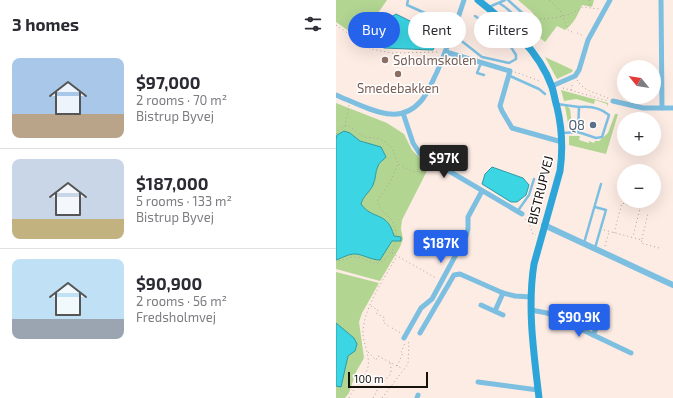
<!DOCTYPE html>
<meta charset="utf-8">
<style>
body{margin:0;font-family:"Exo 2",sans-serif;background:#f2f2f3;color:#2b2b33;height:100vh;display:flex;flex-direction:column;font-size:15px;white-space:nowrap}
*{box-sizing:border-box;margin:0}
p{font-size:13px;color:#7c7c81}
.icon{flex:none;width:22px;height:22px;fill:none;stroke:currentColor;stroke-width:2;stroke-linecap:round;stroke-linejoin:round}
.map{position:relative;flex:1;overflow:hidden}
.details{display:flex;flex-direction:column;background:#fff;width:336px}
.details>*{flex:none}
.hud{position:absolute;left:12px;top:12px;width:265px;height:36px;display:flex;gap:8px}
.needle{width:26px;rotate:300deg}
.fabs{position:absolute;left:281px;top:60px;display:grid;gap:8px}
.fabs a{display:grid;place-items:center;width:44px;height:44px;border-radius:50%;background:#fff;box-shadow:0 4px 16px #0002;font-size:20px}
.scale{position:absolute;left:12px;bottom:10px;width:80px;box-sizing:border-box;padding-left:4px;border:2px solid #17110e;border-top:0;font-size:11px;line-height:14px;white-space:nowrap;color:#17110e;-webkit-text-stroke:3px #fff;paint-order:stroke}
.price{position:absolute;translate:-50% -34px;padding:0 9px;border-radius:4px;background:#2563eb;color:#fff;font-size:13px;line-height:26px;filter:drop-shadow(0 1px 2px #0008)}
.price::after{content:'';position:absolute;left:50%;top:24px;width:12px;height:9px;margin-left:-6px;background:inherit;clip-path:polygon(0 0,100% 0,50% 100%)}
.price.active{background:#222;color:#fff}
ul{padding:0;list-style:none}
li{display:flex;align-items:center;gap:12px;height:100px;padding:0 12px}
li+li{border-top:1px solid #e1e1e2}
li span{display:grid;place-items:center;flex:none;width:112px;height:80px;border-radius:8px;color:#555}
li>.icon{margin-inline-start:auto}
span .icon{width:48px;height:48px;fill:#fffc;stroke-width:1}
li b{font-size:17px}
h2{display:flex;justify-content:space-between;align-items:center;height:48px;padding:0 12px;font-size:17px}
.tag{padding:0 14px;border-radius:18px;background:#fff;box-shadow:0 4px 16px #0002;font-size:14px;line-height:36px}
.tag.active{background:#2563eb;color:#fff}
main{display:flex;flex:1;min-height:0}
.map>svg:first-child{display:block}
.green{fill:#b2d592}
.water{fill:#3bd5e4;stroke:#309aa4}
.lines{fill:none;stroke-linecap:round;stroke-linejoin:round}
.path{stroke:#b0a29c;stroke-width:1;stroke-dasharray:1 3;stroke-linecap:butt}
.service{stroke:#7dbfe1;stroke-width:2.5}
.minor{stroke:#7dbfe1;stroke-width:5}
.tertiary{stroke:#7dbfe1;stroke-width:6}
.secondary{stroke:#2da5d8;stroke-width:7}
.education-dot{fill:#8d6e63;stroke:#fff;stroke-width:1.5}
.service-dot{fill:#5c6f8a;stroke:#fff;stroke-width:1.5}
.labels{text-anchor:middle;stroke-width:3;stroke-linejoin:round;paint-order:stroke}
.education-label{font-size:13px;fill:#785e54;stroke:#fff;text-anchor:start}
.service-label{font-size:13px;fill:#4e5e75;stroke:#fff;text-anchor:end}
.street-label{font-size:13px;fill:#17110e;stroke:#fff}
</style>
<main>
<section class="details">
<h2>3 homes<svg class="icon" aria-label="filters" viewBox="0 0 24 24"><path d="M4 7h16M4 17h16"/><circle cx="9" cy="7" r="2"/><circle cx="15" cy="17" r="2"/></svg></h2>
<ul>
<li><span style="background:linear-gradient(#a9c7e8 70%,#b9a48a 0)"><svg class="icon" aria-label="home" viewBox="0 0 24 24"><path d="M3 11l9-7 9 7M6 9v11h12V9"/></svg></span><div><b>$97,000</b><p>2 rooms · 70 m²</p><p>Bistrup Byvej</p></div></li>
<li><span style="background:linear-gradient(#c9d6e8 75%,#c2b280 0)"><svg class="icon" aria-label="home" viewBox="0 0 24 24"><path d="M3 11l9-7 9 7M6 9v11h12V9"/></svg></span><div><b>$187,000</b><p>5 rooms · 133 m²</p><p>Bistrup Byvej</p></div></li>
<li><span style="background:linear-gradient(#bfe0f5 75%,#9aa5b1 0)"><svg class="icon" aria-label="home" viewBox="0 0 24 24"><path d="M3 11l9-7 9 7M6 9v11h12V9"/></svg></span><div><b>$90,900</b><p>2 rooms · 56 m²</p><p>Fredsholmvej</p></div></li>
</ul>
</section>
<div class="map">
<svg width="337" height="398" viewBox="0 0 337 398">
<rect width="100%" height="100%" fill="#fdece4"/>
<!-- green -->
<g class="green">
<polygon points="0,0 51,0 24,39 0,22"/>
<path d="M182 0H258L256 7 246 5C242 14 238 24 229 30L221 26 209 42 198 33C203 12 196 13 182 0Z"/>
<polygon points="209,57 237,70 236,72 221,79"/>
<polygon points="225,90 272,103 272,107 271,104 259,100 258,104 240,99 228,101"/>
<polygon points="0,103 51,123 68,134 76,150 86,160 94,165 66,220 65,229 67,239 64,247 44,281 0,269"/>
<polygon points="229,106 231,106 234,109 236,126 233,129"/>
<polygon points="279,114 282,114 270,154 233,145 233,136 244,136 243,140 253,143 253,141 258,143 259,141 263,141 272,133"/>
<polygon points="0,272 43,283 26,313 23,322 28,358 20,372 13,393 9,398 0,398"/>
</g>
<!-- water -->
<g class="water">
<path d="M60 14 76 22 104 31 101 42 97 50 48 48 37 42C40 30 49 20 60 14Z"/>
<path d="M8 131 14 133 24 141 45 147 50 157C48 160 43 162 42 166 39 172 40 179 37 185 34 192 27 196 25 204 37 221 51 210 58 236L65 237V241H56L44 260C35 260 26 254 19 254 12 254 6 258 0 260V139L1 135Z"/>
<polygon points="156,167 187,178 193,185 190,195 181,202 175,202 146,184 149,174"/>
<polygon points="0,323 18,338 21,344 19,351 12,356 5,387 0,386"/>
</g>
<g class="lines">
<!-- path -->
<g class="path">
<polyline points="213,0 224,10 232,30 236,32"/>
<polyline points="253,0 254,8"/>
<path d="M196 19C210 20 235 17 246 7L263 9"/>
<polyline points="0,25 35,49 56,53 104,52"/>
<polyline points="241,33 248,36"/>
<polyline points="179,72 204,81"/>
<path d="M241 80C249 93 261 92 273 99"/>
<polyline points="227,88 272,101"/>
<polyline points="235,90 237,82"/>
<polyline points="9,126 13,105"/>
<path d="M0 134C3 129 7 126 13 126L28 137 40 138 46 140 51 143 56 148 62 164 54 182 42 200C41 211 52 213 57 222 63 234 60 249 50 258 47 260 45 262 42 263 33 264 26 256 18 257 12 257 6 261 0 261"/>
<path d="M63 164C72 170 85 177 92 166"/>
<polyline points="298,206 300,201"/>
<polyline points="189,219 194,226 197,234 200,235"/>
<polyline points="268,230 306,240 305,243 323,248"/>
<polyline points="278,233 286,203 304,208 297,237"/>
<polyline points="306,239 312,213"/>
<polyline points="269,246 273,232"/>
<polyline points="56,253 100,278"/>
<polyline points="35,306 42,310 40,313 49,318 47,322 54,327"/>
<polyline points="56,328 65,333"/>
<polyline points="32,352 40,360 42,356 67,369"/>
<polyline points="61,366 67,353 65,352 69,343"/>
<path d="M13 398C18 386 29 380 32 367 34 356 28 345 27 334 27 308 48 279 61 256"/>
<path d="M37 398C40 393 42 387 46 383 53 375 57 376 54 363"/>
<polyline points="46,398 72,364 73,343 71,342"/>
</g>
<!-- service -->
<g class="service">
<polyline points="72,0 71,5 109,22 110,20 120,22"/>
<polyline points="172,0 192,18 192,29 190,40"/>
<path d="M163 3C175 10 184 21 191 34"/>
<polyline points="153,7 169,0"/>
<polyline points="139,16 161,31 173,44 182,36"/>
<polyline points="116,36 123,39 146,57 173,63 180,59 180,55 173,44"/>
<polyline points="61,60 105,61"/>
<polyline points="145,63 141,73 148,75"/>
<polyline points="174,76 203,89 209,94"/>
<polyline points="221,104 243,107 242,132 226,133"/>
<path d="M242 132 260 138 266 137 273 115C265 108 253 106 243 107"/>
<polyline points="259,207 270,210 259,248"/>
<polyline points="181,212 193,195 198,179"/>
<polyline points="248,243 265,184"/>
</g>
<!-- minor -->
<g class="minor">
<polyline points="325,0 326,108"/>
<polyline points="110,52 174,71 164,106 166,111 176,128 226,142"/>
<polyline points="216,86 239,76 243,70 252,40 274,0"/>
<path d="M0 95C15 101 40 114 55 114 66 115 77 110 85 101 92 93 96 82 101 72 111 48 120 25 128 0"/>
<polyline points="277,101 307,108 337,108"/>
<polyline points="67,113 77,143 84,154 186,214"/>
<polyline points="145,305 167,315"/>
<polyline points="195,310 211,313 295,353"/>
<polyline points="159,311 167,293"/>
<polyline points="84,333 118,275 124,274 167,293 179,296 195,297"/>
<polyline points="257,335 266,316"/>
<polyline points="68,338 85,308 96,299 130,236 132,229 132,217 146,191"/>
<polyline points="142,382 202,390"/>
<polyline points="81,398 82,395"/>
</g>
<!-- tertiary -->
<polyline class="tertiary" points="208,225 337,285"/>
<!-- secondary -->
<path class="secondary" d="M142 0C171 23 203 50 216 87 218 93 219 101 221 107 226 128 227 150 224 171L198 264C191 308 198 354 203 398"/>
</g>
<!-- markers -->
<g class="education-dot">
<circle cx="49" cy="60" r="4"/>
<circle cx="62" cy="74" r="4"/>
</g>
<circle class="service-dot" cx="257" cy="125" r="4"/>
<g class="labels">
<!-- education labels -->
<g class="education-label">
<text x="57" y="65">Søholmskolen</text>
<text x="62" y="93" text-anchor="middle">Smedebakken</text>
</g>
<!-- service labels -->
<g class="service-label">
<text x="249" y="130">Q8</text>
</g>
<!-- street labels -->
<g class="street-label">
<text transform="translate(204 190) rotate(-76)" y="5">BISTRUPVEJ</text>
</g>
</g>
</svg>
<div class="fabs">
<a><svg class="needle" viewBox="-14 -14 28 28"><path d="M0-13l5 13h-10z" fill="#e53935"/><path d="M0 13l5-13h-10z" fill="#7c7c81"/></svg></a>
<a>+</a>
<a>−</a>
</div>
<div class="scale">100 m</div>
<b class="price active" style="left:108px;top:179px">$97K</b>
<b class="price" style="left:105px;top:264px">$187K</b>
<b class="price" style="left:243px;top:338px">$90.9K</b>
<div class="hud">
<a class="tag active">Buy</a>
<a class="tag">Rent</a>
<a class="tag">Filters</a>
</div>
</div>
</main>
